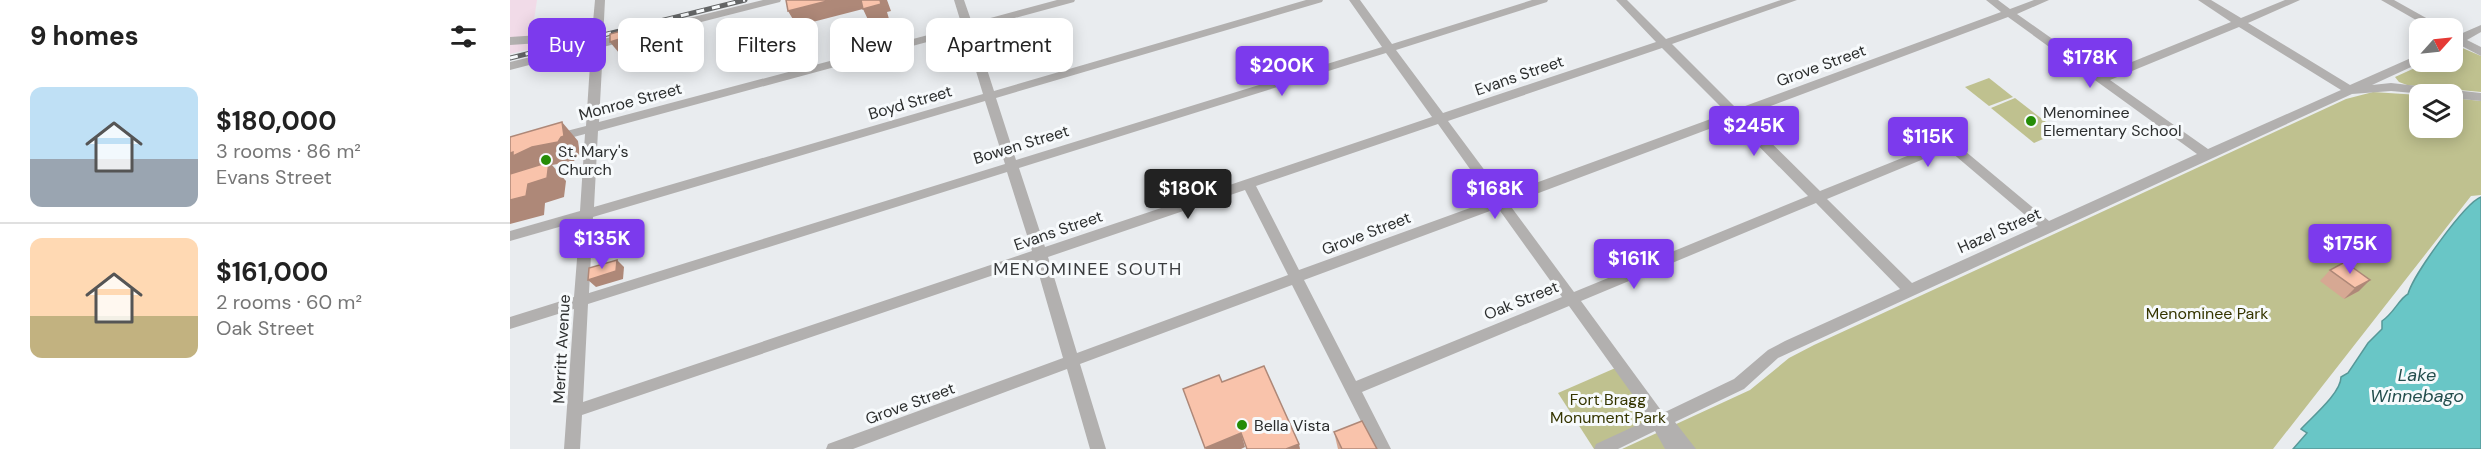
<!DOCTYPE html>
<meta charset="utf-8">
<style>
body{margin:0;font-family:"DM Sans",sans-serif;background:#f6f6f6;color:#222;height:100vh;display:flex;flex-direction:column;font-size:22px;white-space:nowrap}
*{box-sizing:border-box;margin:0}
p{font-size:20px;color:#767676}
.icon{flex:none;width:33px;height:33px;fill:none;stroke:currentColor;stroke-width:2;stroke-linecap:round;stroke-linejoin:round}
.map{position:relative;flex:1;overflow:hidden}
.panel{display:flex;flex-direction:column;background:#fff;width:510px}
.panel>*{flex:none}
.hud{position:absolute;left:18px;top:18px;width:570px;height:54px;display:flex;gap:12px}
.needle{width:39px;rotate:63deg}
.fabs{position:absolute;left:1899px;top:18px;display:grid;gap:12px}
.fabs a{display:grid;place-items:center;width:54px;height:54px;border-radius:12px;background:#fff;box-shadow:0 3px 15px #0003;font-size:30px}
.price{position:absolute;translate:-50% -51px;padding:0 14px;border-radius:6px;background:#7c3aed;color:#fff;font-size:20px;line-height:39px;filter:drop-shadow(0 2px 3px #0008)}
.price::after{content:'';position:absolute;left:50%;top:36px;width:18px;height:14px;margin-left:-9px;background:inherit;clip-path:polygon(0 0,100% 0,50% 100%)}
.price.on{background:#222;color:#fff}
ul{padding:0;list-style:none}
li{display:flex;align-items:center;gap:18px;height:150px;padding:0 30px}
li+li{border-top:2px solid #e0e0e0}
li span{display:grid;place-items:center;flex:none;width:168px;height:120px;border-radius:12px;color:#555}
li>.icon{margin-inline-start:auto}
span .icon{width:72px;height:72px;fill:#fffc;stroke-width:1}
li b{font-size:26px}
h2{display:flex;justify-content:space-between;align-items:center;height:72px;padding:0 30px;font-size:26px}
.tag{padding:0 21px;border-radius:12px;background:#fff;box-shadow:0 3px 15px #0003;font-size:21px;line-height:54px}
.tag.on{background:#7c3aed;color:#fff}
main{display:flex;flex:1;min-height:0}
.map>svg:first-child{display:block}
.commercial{fill:#f1dbe8}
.green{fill:#bfc18f}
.water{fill:#69c6c6;stroke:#579898;stroke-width:1.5}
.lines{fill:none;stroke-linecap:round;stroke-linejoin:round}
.minor{fill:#b2b0af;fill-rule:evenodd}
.rail-casing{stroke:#636566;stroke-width:5}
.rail{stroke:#f7fafc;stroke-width:3;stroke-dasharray:8;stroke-linecap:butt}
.wall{fill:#d6a893}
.shaded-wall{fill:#ae8878}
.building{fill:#f9c3ab;stroke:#ae8878;stroke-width:1.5}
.poi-dot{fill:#258c07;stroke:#f7fafc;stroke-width:2}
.labels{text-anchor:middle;stroke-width:6;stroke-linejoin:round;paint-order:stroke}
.street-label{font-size:16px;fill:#2c2e2e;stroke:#f7fafc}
.poi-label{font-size:16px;fill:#2c2e2e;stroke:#f7fafc;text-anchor:start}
.park-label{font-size:16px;fill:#353500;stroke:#f7fafc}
.neighbourhood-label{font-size:18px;letter-spacing:1.5px;fill:#3a3c3e;stroke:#f7fafc}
.water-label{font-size:18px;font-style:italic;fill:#234e4d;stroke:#f7fafc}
</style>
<main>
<section class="panel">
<h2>9 homes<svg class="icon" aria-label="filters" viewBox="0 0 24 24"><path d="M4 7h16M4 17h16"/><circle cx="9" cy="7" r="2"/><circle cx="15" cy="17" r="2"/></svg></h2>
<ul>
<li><span style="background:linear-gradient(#bfe0f5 60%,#9aa5b1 0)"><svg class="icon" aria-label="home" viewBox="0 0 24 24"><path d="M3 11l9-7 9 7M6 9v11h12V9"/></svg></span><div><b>$180,000</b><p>3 rooms · 86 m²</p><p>Evans Street</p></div></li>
<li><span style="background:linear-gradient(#ffd9b3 65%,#c2b280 0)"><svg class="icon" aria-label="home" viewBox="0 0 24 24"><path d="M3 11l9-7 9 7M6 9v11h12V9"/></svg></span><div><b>$161,000</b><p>2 rooms · 60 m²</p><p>Oak Street</p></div></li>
</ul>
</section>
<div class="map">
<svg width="1971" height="449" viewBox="0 0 1971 449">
<rect width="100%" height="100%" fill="#e9ecef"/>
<!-- commercial -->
<polygon class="commercial" points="0,0 27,0 21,40 88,24 88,32 0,54"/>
<!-- green -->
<g class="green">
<polygon points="1950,47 1971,56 1971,92 1897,85 1889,82 1885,77 1918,62 1942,62 1943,51"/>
<polygon points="1479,78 1503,97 1479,106 1455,87"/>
<polygon points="1863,92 1909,95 1910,128 1942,128 1943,98 1971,101 1971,195 1961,196 1763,449 1112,449 1240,390 1279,358 1304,345 1836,99"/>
<polygon points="1505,98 1549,132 1524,143 1481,108"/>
<polygon points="1110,366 1150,421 1092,449 1084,449 1048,393"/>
</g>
<!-- water -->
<path class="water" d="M1971 197V449H1783L1797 433 1791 429C1802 417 1831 393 1831 377L1838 373 1858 343 1872 329V321C1884 313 1889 299 1898 294 1903 275 1955 203 1971 197Z"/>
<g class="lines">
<!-- minor -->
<g class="minor">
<path d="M85 0H95L93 39 253 0H271L270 2 93 47 89 122 452 26 444 0H454L462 23 547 0H565L564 2 464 29 484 91 796 0H813L812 2 486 98 506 160 872 47 839 0H850L882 44 1022 0H1038L1037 2 886 50 933 113 1146 42 1106 0H1117L1156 39 1271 0H1287L1162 44 1227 109 1491 12 1476 0H1488L1500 9 1524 0H1539L1507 14 1592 74 1721 22 1688 0H1701L1731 18 1775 0H1790L1738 23 1840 85 1910 54V62H1912L1862 85 1881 83 1971 93V101L1942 98V94H1914L1881 91 1842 94 1268 358 1234 389 1165 422 1186 449H1155L1145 431 1108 449H1084L1086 444 1140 419 1059 306 852 392 881 449H865L782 285 570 364 596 449H580L557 369 343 449H316L318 444 553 358 525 261 72 415 70 449H54L64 309 0 329V317L64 297 70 221 0 241V231L70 211 75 134 45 142 39 138 41 135 76 126 81 49 0 70V62L82 42 83 29 30 43 0 45V37L30 35 83 22ZM1498 17 1687 154 1539 221 1449 146 1432 142 1310 191 1234 116ZM1729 27 1831 90 1698 149 1600 80ZM454 32 473 94 84 207 88 131ZM1152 48 1217 113 993 195 938 121ZM876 53 922 117 535 247 509 168ZM475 101 495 164 79 293 83 217ZM1223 120 1298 196 1064 292 999 204ZM928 124 982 200 789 270 746 186ZM1433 151 1441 152 1528 226 1402 283 1317 199ZM497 172 522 251 73 402 78 304ZM735 190 778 275 567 353 538 257ZM1306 203 1390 289 1275 341 1258 350 1224 379 1153 413 1071 301ZM988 208 1052 297 846 381 794 280Z"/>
<polygon points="1871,0 1884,0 1934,28 1920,28"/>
<polygon points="1971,25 1971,32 1957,40 1971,47 1971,56 1948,44 1942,45 1942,33 1948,35"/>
</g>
<!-- rail casing -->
<g class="rail-casing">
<polyline id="rail" points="0,58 235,0"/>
</g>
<!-- rail -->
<use href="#rail" class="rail"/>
</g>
<!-- wall -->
<g class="wall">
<polygon points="1820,270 1849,291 1834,299 1810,281"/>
<polygon points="824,432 867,449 828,449"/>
</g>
<!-- shaded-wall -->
<g class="shaded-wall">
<polygon points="321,0 377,0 381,11 377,12 379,19 360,24 353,9 287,26 278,11"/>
<polygon points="119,29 128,41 128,47 109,53 100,42"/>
<polygon points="52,122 68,141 70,155 67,156 64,161 42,165 56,181 54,197 35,203 34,215 0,224 0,153 3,152"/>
<polygon points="107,260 114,267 113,279 86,287 78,280"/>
<polygon points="1860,280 1849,291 1834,299 1845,288"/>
<polygon points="731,433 735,447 731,449 696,449 695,448"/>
<polygon points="789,444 790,449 776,449"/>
</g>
<!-- building -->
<g class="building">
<polygon points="276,0 321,0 278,11"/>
<polygon points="351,0 370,0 371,4 353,9"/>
<polygon points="119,29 119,36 100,42 100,34"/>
<polygon points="52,122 54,136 51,137 48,142 22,147 3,156 3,152 0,153 0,137"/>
<polygon points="39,162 37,178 18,184 16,196 0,200 0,174"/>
<polygon points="107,260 106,271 78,280 79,268"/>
<polygon points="1835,262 1860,280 1845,288 1820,270"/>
<polygon points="754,366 789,444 776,449 737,449 731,433 695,448 673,389 709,375 712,382"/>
<polygon points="852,421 867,449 832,449 824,432"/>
</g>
<!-- markers -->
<g class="poi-dot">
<circle cx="1521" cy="121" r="6"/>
<circle cx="36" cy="160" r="6"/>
<circle cx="732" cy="425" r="6"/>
</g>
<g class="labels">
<!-- street labels -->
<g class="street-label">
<text transform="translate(1311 65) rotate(-20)" y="6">Grove Street</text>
<text transform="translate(1009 75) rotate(-19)" y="6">Evans Street</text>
<text transform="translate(120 101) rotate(-15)" y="6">Monroe Street</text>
<text transform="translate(400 102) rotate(-16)" y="6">Boyd Street</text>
<text transform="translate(511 144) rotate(-17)" y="6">Bowen Street</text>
<text transform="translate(548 230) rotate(-19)" y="6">Evans Street</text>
<text transform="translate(1489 230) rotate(-24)" y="6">Hazel Street</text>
<text transform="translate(856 233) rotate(-21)" y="6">Grove Street</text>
<text transform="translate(1011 300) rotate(-22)" y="6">Oak Street</text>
<text transform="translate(51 349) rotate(-87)" y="6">Merritt Avenue</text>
<text transform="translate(400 403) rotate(-20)" y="6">Grove Street</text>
</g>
<!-- poi labels -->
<g class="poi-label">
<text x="1533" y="118">Menominee<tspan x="1533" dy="18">Elementary School</tspan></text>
<text x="48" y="157">St. Mary's<tspan x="48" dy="18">Church</tspan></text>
<text x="744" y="431">Bella Vista</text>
</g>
<!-- park labels -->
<g class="park-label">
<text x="1697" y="319">Menominee Park</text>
<text x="1098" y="405">Fort Bragg<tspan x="1098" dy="18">Monument Park</tspan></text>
</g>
<!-- neighbourhood labels -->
<g class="neighbourhood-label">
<text x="578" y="275">MENOMINEE SOUTH</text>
</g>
<!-- water labels -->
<g class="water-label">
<text x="1907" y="381">Lake<tspan x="1907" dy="21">Winnebago</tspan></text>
</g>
</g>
</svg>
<div class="fabs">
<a><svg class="needle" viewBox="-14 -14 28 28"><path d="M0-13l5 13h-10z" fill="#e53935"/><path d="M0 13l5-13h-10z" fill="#767676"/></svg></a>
<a><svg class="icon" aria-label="layers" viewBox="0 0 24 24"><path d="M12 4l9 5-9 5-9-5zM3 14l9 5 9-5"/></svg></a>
</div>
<b class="price" style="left:1580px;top:89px">$178K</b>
<b class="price" style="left:772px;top:97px">$200K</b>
<b class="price" style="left:1244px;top:157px">$245K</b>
<b class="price" style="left:1418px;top:168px">$115K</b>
<b class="price on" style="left:678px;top:220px">$180K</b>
<b class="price" style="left:985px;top:220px">$168K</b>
<b class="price" style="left:92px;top:270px">$135K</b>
<b class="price" style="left:1840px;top:275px">$175K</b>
<b class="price" style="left:1124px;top:290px">$161K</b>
<div class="hud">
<a class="tag on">Buy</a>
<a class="tag">Rent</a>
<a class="tag">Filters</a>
<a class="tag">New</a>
<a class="tag">Apartment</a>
</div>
</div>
</main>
